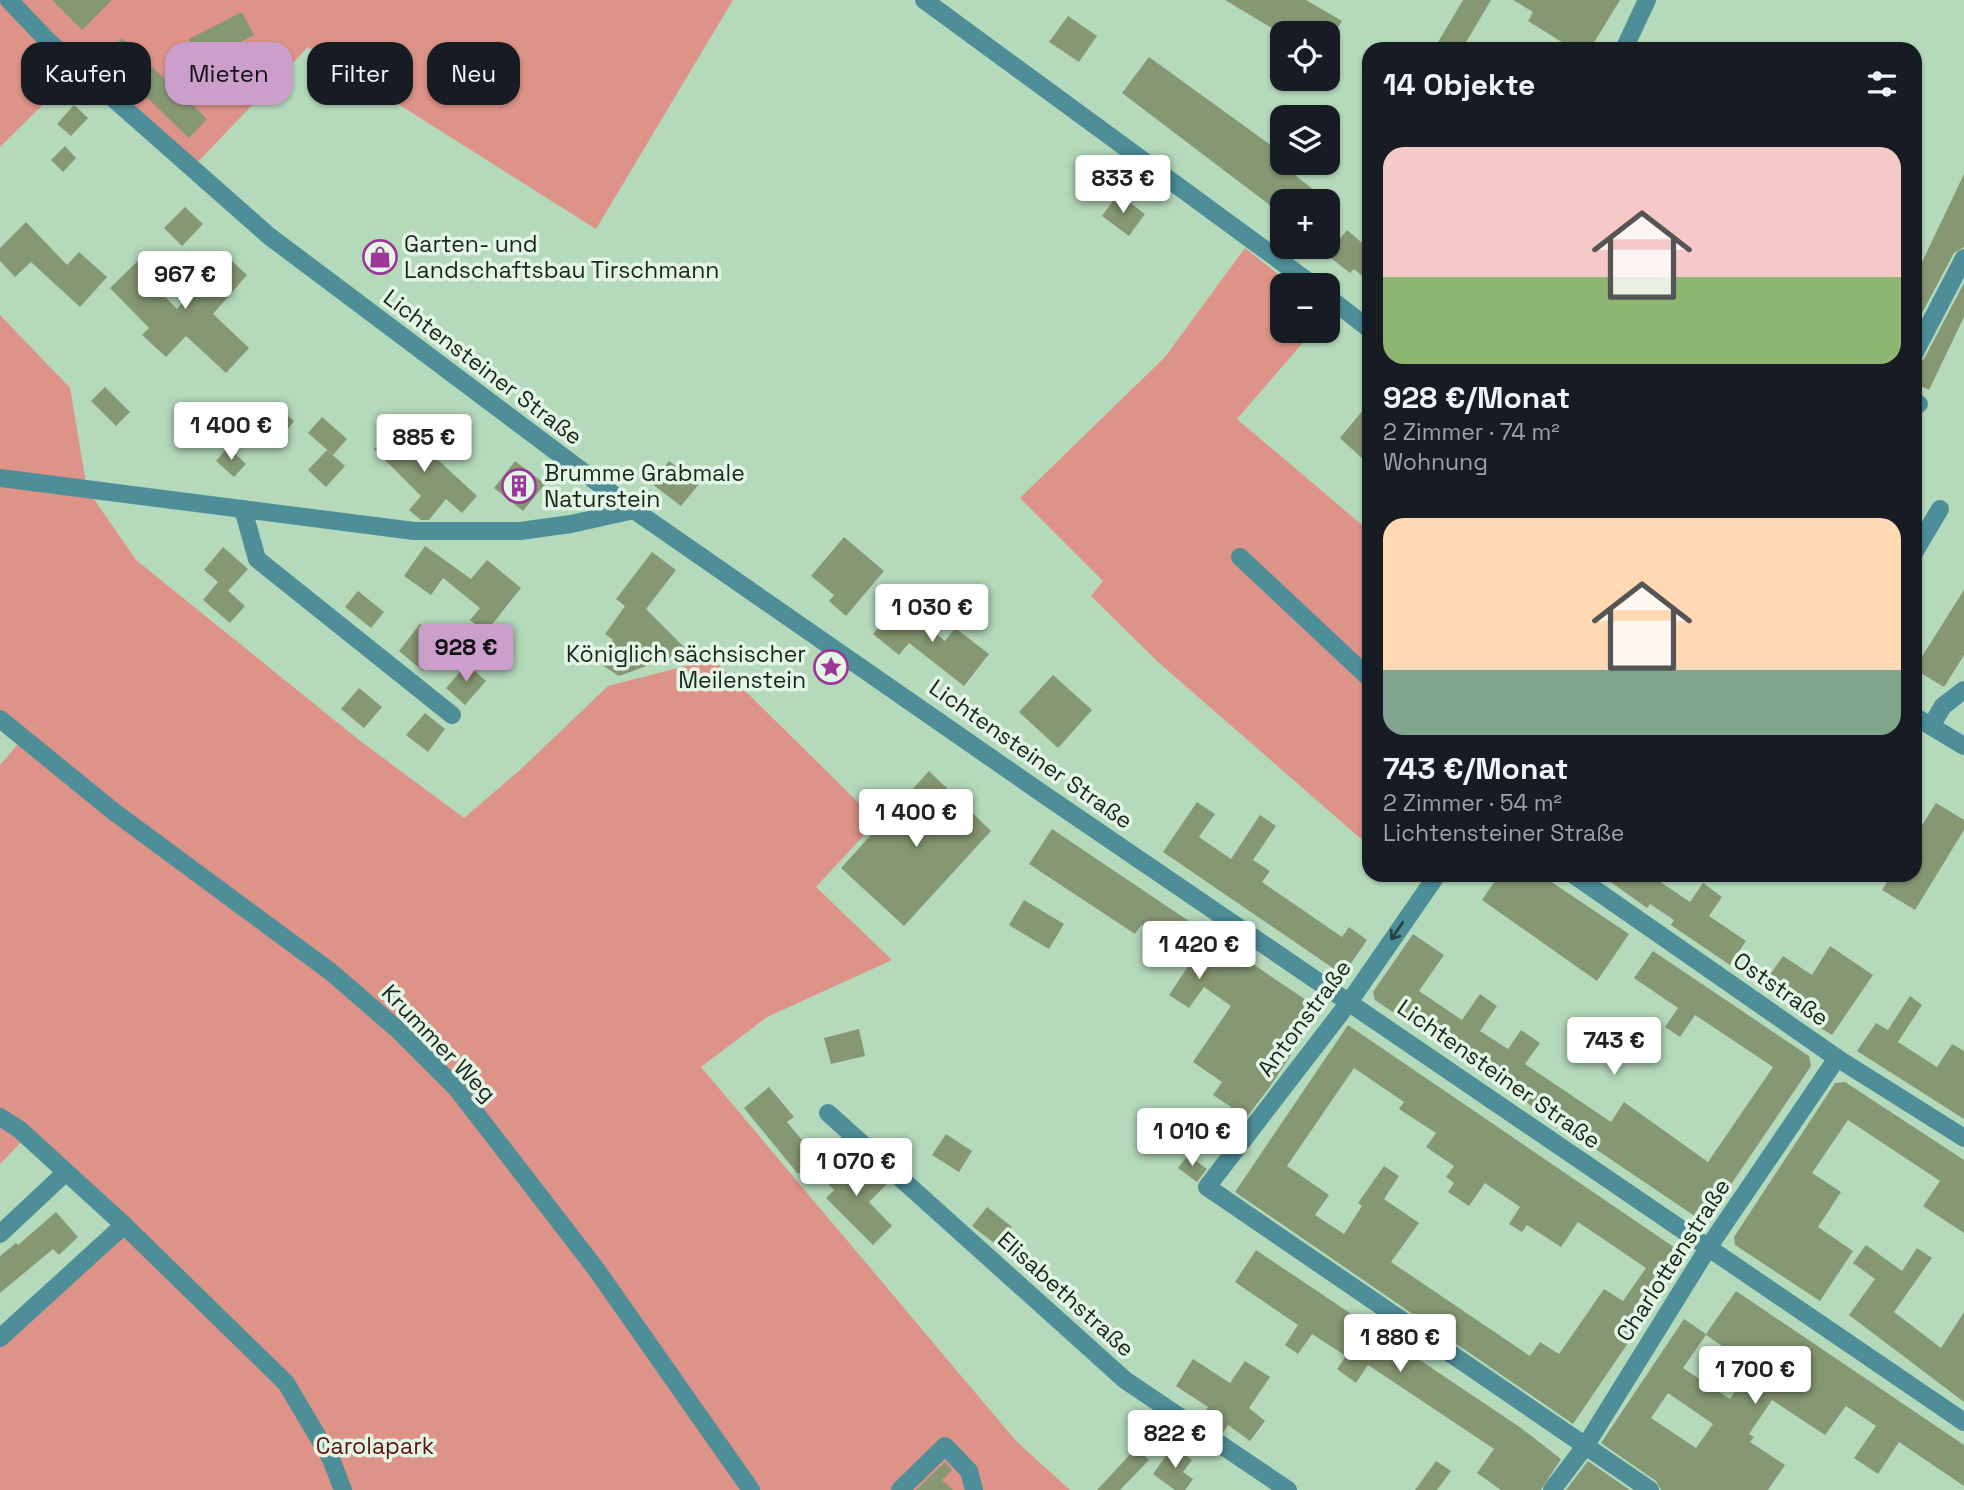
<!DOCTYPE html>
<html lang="de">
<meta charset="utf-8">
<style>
body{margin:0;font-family:"Space Grotesk",sans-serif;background:#242831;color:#f1f3f6;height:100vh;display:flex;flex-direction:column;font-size:26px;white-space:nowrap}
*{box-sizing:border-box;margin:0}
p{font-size:23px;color:#9ea1a6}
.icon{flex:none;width:38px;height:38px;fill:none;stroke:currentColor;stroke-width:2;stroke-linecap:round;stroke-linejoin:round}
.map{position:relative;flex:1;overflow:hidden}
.panel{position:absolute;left:1362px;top:42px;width:560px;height:840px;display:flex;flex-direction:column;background:#171b24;border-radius:21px;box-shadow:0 2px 5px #0004}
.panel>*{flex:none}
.hud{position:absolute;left:21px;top:42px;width:665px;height:63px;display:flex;gap:14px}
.fabs{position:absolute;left:1270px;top:21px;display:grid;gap:14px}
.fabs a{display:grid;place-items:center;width:70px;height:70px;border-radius:14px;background:#171b24;box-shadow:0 2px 5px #0004;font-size:35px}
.price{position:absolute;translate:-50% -60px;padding:0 16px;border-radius:7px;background:#fff;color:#222;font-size:23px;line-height:46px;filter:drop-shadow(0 2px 4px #0008)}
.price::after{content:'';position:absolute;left:50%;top:42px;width:21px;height:16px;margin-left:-10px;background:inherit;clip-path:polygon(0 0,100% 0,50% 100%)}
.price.on{background:#cb9ecc;color:#111}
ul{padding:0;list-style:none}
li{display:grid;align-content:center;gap:14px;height:371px;padding:0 21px}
li span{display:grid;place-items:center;height:217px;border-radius:21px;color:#555}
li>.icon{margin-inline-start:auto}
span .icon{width:126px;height:126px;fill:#fffc;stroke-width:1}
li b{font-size:30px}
h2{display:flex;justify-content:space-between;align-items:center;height:84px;padding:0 21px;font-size:30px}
.tag{padding:0 24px;border-radius:21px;background:#171b24;box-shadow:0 2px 5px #0004;font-size:24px;line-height:63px}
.tag.on{background:#cb9ecc;color:#111}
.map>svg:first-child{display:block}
.green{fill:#dd9387}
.building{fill:#869873;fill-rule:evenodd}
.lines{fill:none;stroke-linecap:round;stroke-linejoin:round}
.minor{stroke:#4d8e99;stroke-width:18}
.oneway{stroke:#294541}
.labels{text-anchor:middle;stroke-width:7;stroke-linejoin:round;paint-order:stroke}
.poi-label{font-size:23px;fill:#19261b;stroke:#e3f5e5;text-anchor:start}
.street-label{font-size:23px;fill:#19261b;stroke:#e3f5e5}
.park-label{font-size:23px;fill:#5e120c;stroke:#e3f5e5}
</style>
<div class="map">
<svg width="1964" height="1490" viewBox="0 0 1964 1490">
<rect width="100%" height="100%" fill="#b5dabb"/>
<!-- green -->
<g class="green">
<polygon points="0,0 733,0 596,229 308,47 192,168 79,69 0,147"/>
<polygon points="1245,248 1292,285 1283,285 1283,331 1313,331 1237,419 1368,530 1368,845 1158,662 1091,596 1103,581 1020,498 1165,357"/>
<polygon points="0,315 70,388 87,489 136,560 359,740 464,818 521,769 608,686 713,659 877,821 816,887 892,960 767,1017 701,1067 1016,1441 1070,1490 0,1490 0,1342 129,1224 29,1134 0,1164 0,765 23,738 0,719"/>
</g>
<!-- building -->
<g class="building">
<polygon points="52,0 112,0 82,30"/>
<polygon points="1225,0 1306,0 1342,21 1335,33 1280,33"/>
<polygon points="1463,0 1491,0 1462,49 1434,49"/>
<polygon points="1513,0 1620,0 1590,49 1573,49 1528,21 1533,12"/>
<polygon points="242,12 254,35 201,62 189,39"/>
<polygon points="1068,16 1097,36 1079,62 1049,42"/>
<polygon points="122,38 207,119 189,138 105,57"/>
<polygon points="1149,57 1283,154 1282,165 1328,201 1283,201 1283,215 1122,93"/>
<polygon points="74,105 88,118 71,136 57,124"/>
<polygon points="65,146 76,158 63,172 51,160"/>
<polygon points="1964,174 1964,247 1954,253 1914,328 1914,279"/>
<polygon points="1118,194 1145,214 1129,236 1102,216"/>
<polygon points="185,207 203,224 182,246 164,228"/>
<polygon points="26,222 67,265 79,252 107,277 80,307 31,262 15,277 0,261 0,248"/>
<polygon points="1347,230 1368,248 1368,281 1354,269 1350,273 1327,255"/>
<polygon points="225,255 247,275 213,314 249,348 226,373 186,336 166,357 142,335 149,328 110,288 142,257 162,278 154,285 177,309"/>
<polygon points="1964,283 1964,317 1929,390 1914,383 1914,365 1924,359"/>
<polygon points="105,387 130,412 116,426 91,401"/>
<polygon points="272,403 294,421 277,443 255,425"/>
<polygon points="1368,404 1368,464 1340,438"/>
<polygon points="322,417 347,439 333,455 308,433"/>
<polygon points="399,424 477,496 462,513 446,499 429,520 421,520 409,510 421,496 374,449"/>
<polygon points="228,447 246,464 234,477 216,461"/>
<polygon points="327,450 345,466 326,487 308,470"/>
<polygon points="515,461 545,484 523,511 494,488"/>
<polygon points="669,461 699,484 681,506 652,484"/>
<polygon points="844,537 884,571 846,616 829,601 834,595 811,576"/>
<polygon points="425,546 471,579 487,560 521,588 486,632 470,620 480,608 443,578 431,595 404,576"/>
<polygon points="223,547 248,569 228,591 225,588 245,606 230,623 203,600 218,582 204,570"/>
<polygon points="652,552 676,570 646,609 688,651 619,676 591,658 613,640 605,634 625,606 616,599"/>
<polygon points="1964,590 1964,655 1944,687 1914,669"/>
<polygon points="358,591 384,612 371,628 345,607"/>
<polygon points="900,603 945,641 955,628 989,654 964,686 909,643 899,655 873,634"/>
<polygon points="420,624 445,644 423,671 399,651"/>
<polygon points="467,664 486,681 465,705 446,688"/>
<polygon points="1053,675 1092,710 1058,748 1019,712"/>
<polygon points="359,688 382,707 364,728 341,709"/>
<polygon points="425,713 445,729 428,752 406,735"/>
<polygon points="929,771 991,831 904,926 841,868"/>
<polygon points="1197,802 1215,814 1199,837 1231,859 1260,815 1276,826 1253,860 1270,871 1262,882 1342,937 1349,927 1367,940 1343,975 1163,852"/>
<polygon points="1936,803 1964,820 1964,830 1915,910 1882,890 1891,875 1914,875 1914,838"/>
<polygon points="1052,829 1321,1010 1269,1088 1227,1143 1213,1134 1231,1107 1213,1095 1222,1082 1193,1062 1231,1006 1204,987 1189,1008 1169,995 1193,959 1141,925 1135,934 1029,864"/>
<polygon points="1499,875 1541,875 1629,934 1597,981 1482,900"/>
<polygon points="1601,875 1650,875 1690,902 1703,883 1722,897 1709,916 1746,941 1730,965 1671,925 1674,920 1650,904 1647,908"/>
<polygon points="1024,900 1064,924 1049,949 1009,925"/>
<polygon points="1413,934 1444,955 1419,991 1462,1020 1480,994 1497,1006 1480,1031 1508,1049 1521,1030 1540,1043 1525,1064 1611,1122 1624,1102 1708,1162 1773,1067 1695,1015 1680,1037 1665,1027 1678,1008 1634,978 1653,951 1809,1056 1811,1066 1705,1223 1375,1000 1373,992"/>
<polygon points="1830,946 1873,975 1832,1035 1811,1022 1818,1011 1767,979 1783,956 1812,975"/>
<polygon points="1910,996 1922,1005 1898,1042 1937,1067 1952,1044 1964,1051 1964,1119 1857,1051 1876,1023 1888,1030"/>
<path d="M1348 1025 1687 1256 1573 1424 1235 1192ZM1354 1068 1404 1102 1399 1109 1436 1133 1426 1147 1454 1166 1446 1177 1454 1183 1448 1192 1469 1206 1485 1183 1520 1207 1509 1224 1522 1232 1527 1225 1561 1247 1578 1222 1646 1268 1623 1301 1604 1289 1559 1354 1540 1342 1530 1356 1391 1262 1419 1223 1384 1199 1399 1176 1384 1166 1358 1203 1362 1206 1344 1234 1315 1215 1329 1195 1287 1166Z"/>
<polygon points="859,1029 865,1056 831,1064 824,1038"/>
<polygon points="1845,1082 1964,1160 1964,1233 1923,1206 1940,1181 1848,1120 1812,1173 1841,1192 1818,1227 1853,1251 1820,1301 1735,1245 1734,1237 1835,1083"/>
<polygon points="769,1087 794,1117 787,1122 817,1158 798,1174 744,1108"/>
<polygon points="946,1134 972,1151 959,1172 932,1155"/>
<polygon points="839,1155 863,1179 873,1169 887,1184 869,1202 892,1226 873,1245 826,1198 834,1190 819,1174"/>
<polygon points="1188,1155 1207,1169 1197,1182 1178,1168"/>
<polygon points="987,1207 1012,1227 998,1246 972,1226"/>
<polygon points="56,1212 78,1237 59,1255 53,1249 0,1293 0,1256 16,1243 18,1245"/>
<polygon points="1866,1245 1902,1271 1917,1248 1932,1258 1894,1312 1941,1348 1964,1312 1964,1402 1849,1315 1875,1279 1853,1263"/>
<polygon points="1256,1250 1521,1428 1561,1459 1541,1490 1501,1490 1477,1473 1494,1449 1368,1365 1356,1383 1337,1369 1346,1356 1312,1334 1298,1354 1285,1345 1298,1325 1235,1282"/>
<path d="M1736 1291 1964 1445V1486L1899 1442 1878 1474 1854 1458 1876 1426 1846 1406 1825 1435 1772 1400 1749 1434 1754 1437 1750 1442 1785 1465 1768 1490H1661L1656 1481 1601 1443 1684 1319 1706 1334ZM1706 1335 1752 1366 1730 1399 1683 1368ZM1668 1393 1713 1424 1696 1448 1651 1418Z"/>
<polygon points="1193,1359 1230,1383 1245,1361 1270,1377 1249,1408 1265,1421 1250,1441 1228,1425 1223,1433 1201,1418 1208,1407 1176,1386"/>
<polygon points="1173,1446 1192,1460 1183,1472 1193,1479 1185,1490 1175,1490 1153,1474"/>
<polygon points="1136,1448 1149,1460 1120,1490 1097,1490"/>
<polygon points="1436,1461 1451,1471 1437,1490 1415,1490"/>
<polygon points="1588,1461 1630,1490 1566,1490"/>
<polygon points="945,1462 952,1470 942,1480 953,1490 916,1490"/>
</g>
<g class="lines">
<!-- minor -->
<g class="minor">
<polyline points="9,0 47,40 269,236 634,510 1046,796 1964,1422"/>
<polyline points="924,0 1313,285"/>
<polyline points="1624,49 1647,0"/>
<polyline points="1328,297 1368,328"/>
<polyline points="1914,354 1964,258"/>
<polyline points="1914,402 1919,404"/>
<polyline points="0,478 414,531 520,531 571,524 634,510"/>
<polyline points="243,509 257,559 452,715"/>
<polyline points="1914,553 1940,509"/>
<polyline points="1240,557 1368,677"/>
<polyline points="1914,716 1964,746"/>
<polyline points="0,719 113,811 331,972 398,1030 457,1089 596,1269 751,1490"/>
<polyline points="1931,726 1943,706 1964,690"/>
<polyline points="1437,875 1350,1001 1207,1187 1650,1490"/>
<polyline points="1574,875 1837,1058 1964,1138"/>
<polyline points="828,1113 1125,1380 1288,1490"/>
<polyline points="0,1117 19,1129 124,1225 286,1383 331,1459 343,1490"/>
<polyline points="0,1234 65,1173"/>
<polyline points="0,1338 124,1225"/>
<polyline points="900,1490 945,1446 969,1471 974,1490"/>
<polyline points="1552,1490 1586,1445 1708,1248 1837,1058"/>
</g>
</g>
<!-- one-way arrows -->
<defs><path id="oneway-shaft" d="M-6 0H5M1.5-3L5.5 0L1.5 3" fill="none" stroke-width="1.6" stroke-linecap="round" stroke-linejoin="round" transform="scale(1.75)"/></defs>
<use class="oneway" href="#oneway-shaft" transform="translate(1397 931) rotate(124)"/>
<!-- icons -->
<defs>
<g id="shop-ring" transform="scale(1.75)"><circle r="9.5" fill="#e3f5e5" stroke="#9d3699" stroke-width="1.5"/><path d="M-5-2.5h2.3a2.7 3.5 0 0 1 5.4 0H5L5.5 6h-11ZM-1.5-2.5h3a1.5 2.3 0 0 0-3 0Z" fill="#9d3699"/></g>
<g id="building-ring" transform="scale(1.75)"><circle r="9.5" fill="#e3f5e5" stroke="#9d3699" stroke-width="1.5"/><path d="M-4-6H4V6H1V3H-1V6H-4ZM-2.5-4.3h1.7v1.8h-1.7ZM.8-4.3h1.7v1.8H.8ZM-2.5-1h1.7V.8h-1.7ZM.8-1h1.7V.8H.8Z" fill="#9d3699"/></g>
<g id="sight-ring" transform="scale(1.75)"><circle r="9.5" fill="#e3f5e5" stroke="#9d3699" stroke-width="1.5"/><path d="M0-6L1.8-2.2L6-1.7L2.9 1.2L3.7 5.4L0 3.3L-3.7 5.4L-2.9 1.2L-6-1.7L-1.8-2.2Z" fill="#9d3699"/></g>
</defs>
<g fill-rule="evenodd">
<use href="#shop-ring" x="380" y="257"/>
<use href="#building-ring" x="519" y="486"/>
<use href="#sight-ring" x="831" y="667"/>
</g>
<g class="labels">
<!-- poi labels -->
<g class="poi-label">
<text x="404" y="252">Garten- und<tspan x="404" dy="26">Landschaftsbau Tirschmann</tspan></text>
<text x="544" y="481">Brumme Grabmale<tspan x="544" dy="26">Naturstein</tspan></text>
<text x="806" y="662" text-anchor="end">Königlich sächsischer<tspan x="806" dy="26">Meilenstein</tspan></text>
</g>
<!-- street labels -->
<g class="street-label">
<text transform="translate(483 367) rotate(37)" y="8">Lichtensteiner Straße</text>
<text transform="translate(1031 754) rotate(35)" y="8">Lichtensteiner Straße</text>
<text transform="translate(1781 989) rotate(35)" y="8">Oststraße</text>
<text transform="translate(1304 1018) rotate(-53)" y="8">Antonstraße</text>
<text transform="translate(439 1043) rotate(46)" y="8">Krummer Weg</text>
<text transform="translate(1499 1074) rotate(35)" y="8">Lichtensteiner Straße</text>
<text transform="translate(1673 1260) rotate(-57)" y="8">Charlottenstraße</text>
<text transform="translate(1066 1294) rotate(42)" y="8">Elisabethstraße</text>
</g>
<!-- park labels -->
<g class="park-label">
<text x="375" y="1454">Carolapark</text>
</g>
</g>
</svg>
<div class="fabs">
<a><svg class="icon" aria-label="locate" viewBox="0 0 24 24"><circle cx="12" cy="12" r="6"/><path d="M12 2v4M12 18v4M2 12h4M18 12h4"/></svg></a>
<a><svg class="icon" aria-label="layers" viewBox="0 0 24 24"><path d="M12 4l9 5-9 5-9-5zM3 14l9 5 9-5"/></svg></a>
<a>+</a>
<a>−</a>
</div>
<b class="price" style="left:1123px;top:215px">833 €</b>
<b class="price" style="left:185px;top:311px">967 €</b>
<b class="price" style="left:231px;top:462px">1 400 €</b>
<b class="price" style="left:424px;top:474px">885 €</b>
<b class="price" style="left:932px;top:644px">1 030 €</b>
<b class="price on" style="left:466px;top:684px">928 €</b>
<b class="price" style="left:916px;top:849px">1 400 €</b>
<b class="price" style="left:1199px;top:981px">1 420 €</b>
<b class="price" style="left:1614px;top:1077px">743 €</b>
<b class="price" style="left:1192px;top:1168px">1 010 €</b>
<b class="price" style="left:856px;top:1198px">1 070 €</b>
<b class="price" style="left:1400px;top:1374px">1 880 €</b>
<b class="price" style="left:1755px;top:1406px">1 700 €</b>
<b class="price" style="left:1175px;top:1470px">822 €</b>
<div class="hud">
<a class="tag">Kaufen</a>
<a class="tag on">Mieten</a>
<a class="tag">Filter</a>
<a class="tag">Neu</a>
</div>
<section class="panel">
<h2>14 Objekte<svg class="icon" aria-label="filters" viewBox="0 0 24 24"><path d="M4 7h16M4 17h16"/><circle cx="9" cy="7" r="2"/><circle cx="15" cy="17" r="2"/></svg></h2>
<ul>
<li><span style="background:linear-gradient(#f6c9c9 60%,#8fb573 0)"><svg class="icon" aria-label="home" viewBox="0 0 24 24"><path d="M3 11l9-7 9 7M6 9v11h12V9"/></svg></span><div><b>928 €/Monat</b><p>2 Zimmer · 74 m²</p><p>Wohnung</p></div></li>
<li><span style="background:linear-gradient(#ffd9b3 70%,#7fa58c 0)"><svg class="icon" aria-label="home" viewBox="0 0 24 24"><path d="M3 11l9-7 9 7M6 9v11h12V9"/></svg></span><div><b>743 €/Monat</b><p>2 Zimmer · 54 m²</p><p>Lichtensteiner Straße</p></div></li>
</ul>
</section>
</div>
